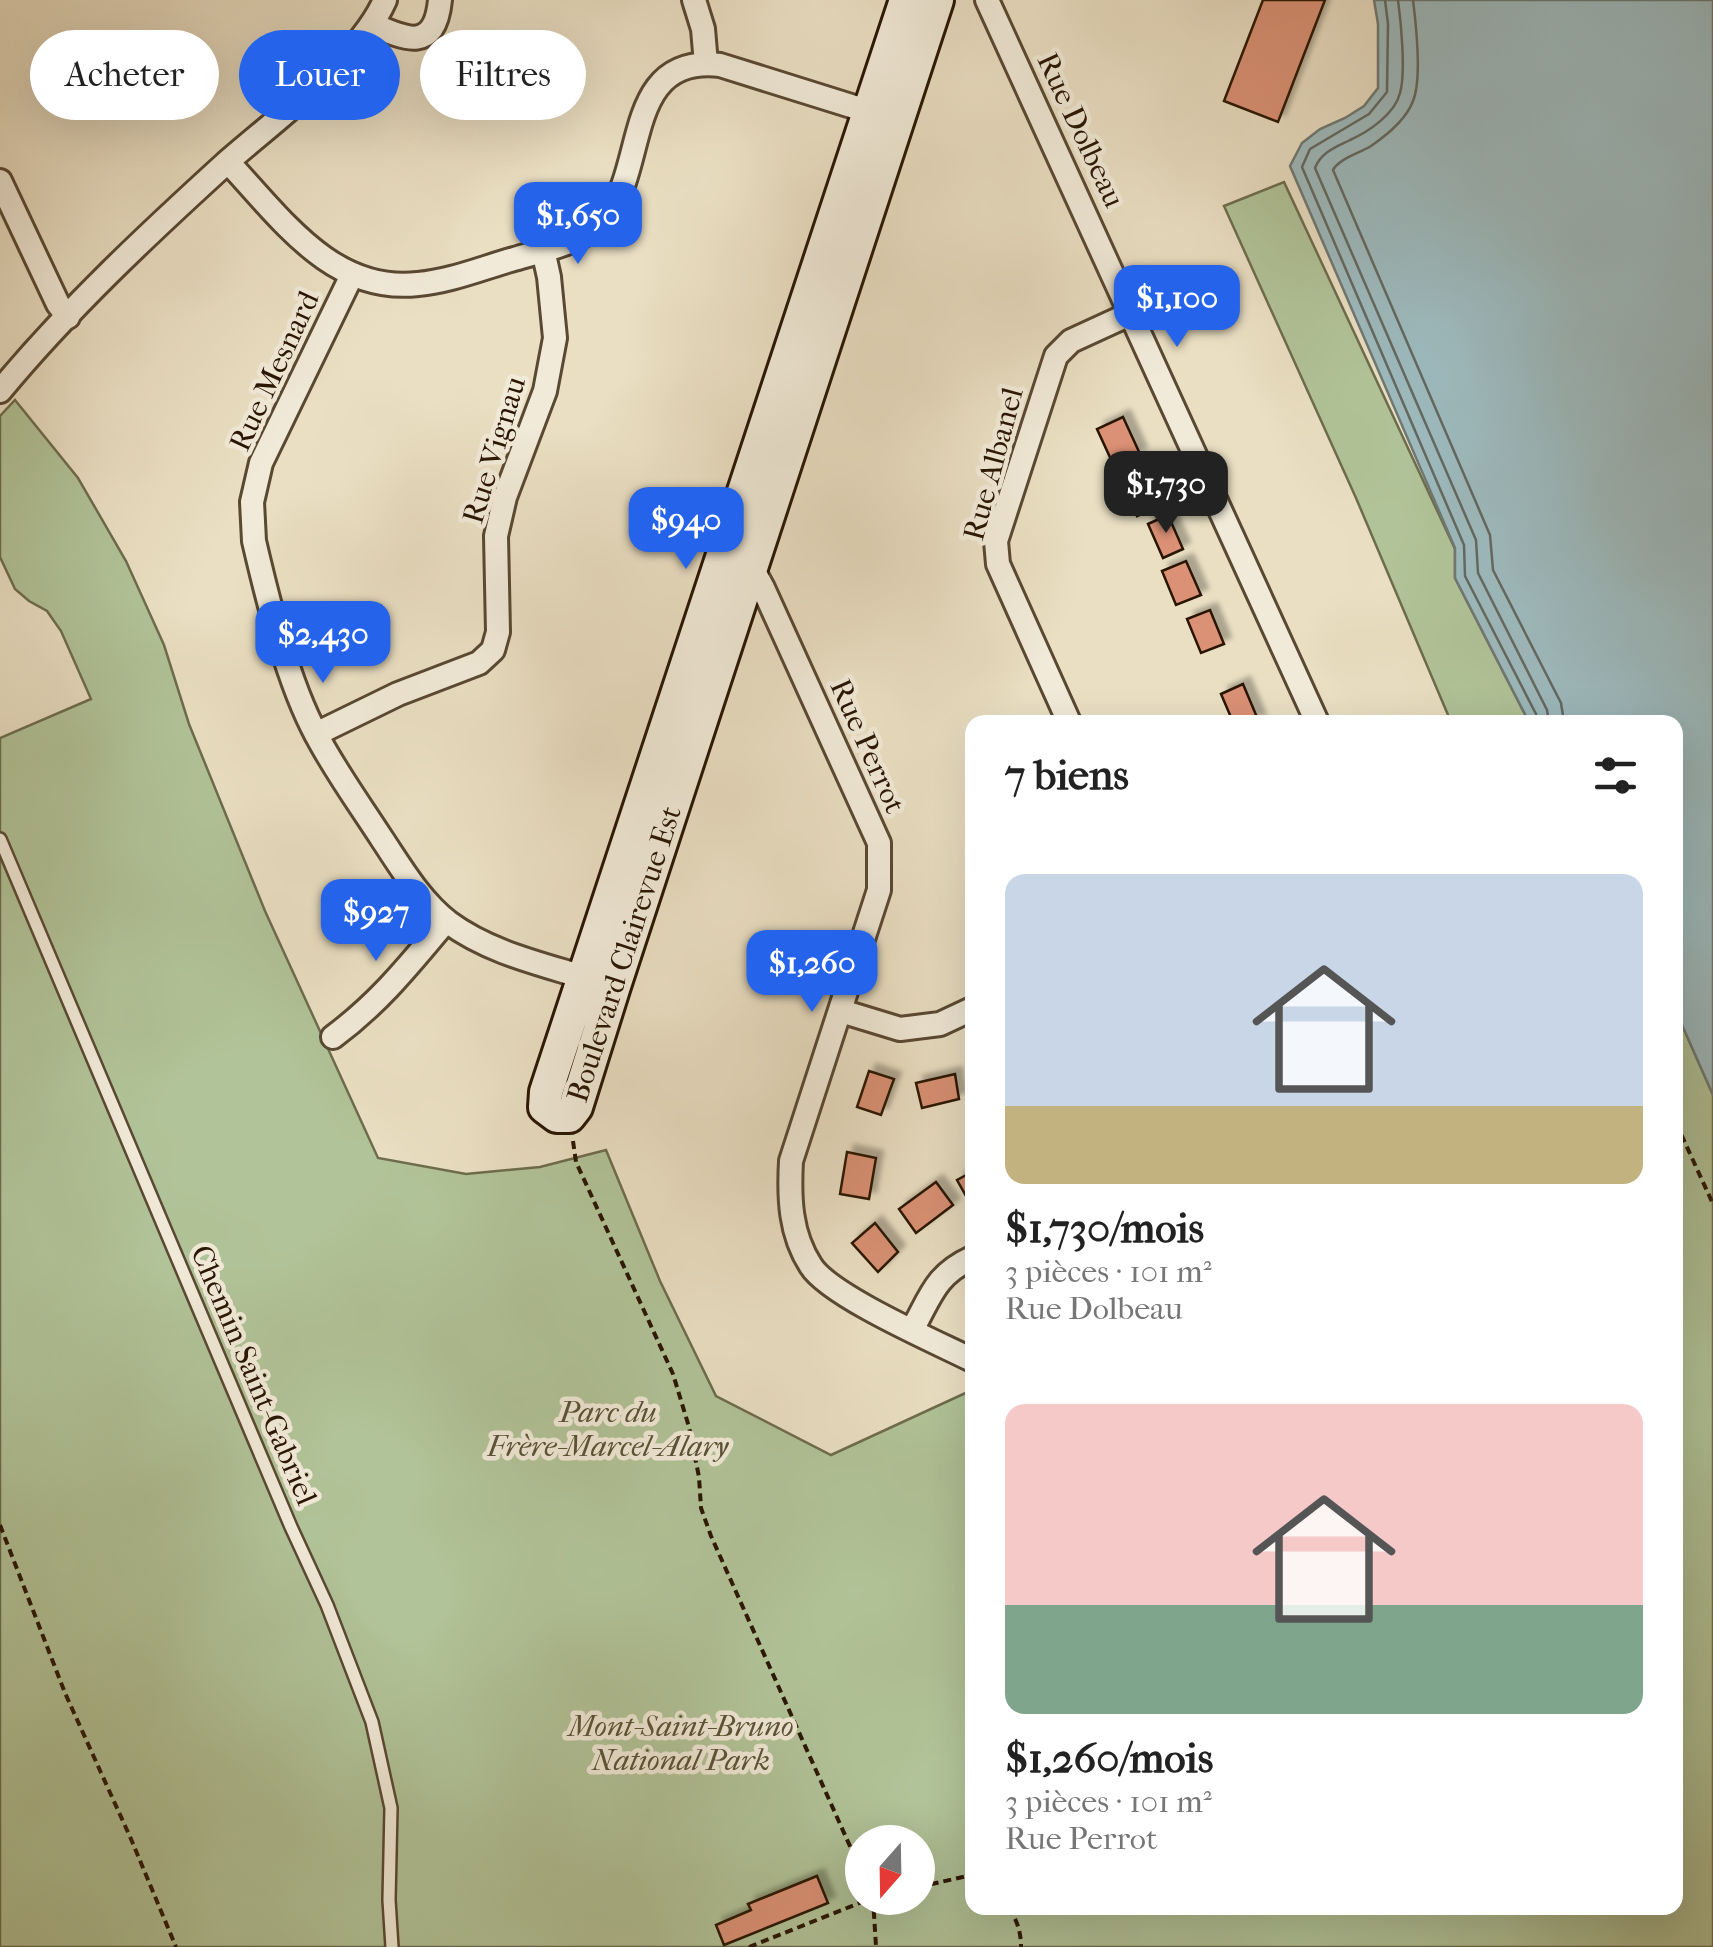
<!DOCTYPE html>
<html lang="fr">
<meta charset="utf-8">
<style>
body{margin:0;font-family:"IM FELL French Canon",serif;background:#f2f2f2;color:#222;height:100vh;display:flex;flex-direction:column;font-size:38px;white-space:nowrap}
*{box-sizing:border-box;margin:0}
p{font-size:32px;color:#767676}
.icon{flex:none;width:55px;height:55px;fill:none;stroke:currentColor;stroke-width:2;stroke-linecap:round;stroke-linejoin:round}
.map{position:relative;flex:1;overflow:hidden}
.panel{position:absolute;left:965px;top:715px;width:718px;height:1200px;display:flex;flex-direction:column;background:#fff;border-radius:20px;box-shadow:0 10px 40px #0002}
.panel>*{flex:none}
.hud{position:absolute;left:30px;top:30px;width:785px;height:90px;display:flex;gap:20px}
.needle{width:65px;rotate:200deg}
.tools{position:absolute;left:845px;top:1825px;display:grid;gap:20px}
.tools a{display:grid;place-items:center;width:90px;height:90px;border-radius:50%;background:#fff;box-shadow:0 10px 40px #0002;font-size:50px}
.price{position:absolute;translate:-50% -85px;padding:0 22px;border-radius:20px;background:#2563eb;color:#fff;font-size:32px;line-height:65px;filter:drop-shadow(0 2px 5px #0008)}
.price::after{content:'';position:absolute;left:50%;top:60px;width:30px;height:22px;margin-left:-15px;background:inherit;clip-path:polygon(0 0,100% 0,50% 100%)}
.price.selected{background:#222;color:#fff}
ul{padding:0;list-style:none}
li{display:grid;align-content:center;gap:20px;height:530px;padding:0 40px}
li span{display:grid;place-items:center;height:310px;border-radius:20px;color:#555}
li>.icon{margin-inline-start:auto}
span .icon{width:180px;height:180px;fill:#fffc;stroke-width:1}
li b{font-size:42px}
h2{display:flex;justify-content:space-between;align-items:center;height:120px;padding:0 40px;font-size:42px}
.chip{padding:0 35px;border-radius:45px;background:#fff;box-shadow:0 10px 40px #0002;font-size:35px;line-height:90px}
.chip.selected{background:#2563eb;color:#fff}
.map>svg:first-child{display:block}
.green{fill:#b1c398;stroke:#6d6c4d;stroke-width:2.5;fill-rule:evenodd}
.water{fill:#9dbabe;stroke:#6f7873;stroke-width:2.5}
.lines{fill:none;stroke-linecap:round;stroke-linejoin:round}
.shore{stroke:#636860;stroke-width:2.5}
.building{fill:#da9174;stroke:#291502;stroke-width:2.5;filter:url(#shadow)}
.lane-casing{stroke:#594832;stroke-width:16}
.street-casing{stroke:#594832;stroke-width:28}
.secondary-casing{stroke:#291502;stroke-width:38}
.path{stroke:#291502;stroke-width:4;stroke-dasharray:8 5;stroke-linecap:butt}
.lane{stroke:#f1ead8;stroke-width:11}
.street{stroke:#f1ead8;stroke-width:22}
.secondary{stroke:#f1ead8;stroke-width:32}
.labels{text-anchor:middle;stroke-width:9;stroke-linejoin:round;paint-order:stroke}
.street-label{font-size:30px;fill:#291502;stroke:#f1ead8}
.park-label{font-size:30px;font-style:italic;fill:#595236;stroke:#f1ead8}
</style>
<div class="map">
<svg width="1713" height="1947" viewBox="0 0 1713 1947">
<defs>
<filter id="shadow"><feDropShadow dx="7" dy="-7" stdDeviation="2.5" flood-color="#0004"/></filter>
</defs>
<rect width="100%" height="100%" fill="#eadfc3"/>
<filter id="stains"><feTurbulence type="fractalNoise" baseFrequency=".002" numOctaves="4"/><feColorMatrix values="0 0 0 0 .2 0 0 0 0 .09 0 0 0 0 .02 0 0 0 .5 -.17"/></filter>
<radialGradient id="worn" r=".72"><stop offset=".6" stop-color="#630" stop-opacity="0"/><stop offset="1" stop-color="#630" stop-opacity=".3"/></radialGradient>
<!-- green -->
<g class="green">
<polygon points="1284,182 1455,549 1455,578 1529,722 1451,722 1356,498 1224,206"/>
<path d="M15 400 78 478 126 561 164 645 189 724 265 911 378 1158 466 1174 540 1167 606 1150 660 1281 716 1396 831 1455 972 1390V1908H1675V1009L1713 1095V1947H0V738L91 699 61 631 47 611 29 601 15 589 0 557V416ZM862 1842H918V1898H862Z"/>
</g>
<!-- water -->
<polygon class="water" points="1374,0 1713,0 1713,1095 1675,1009 1675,722 1529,722 1455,578 1455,548 1290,166 1302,143 1320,129 1345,118 1364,106 1378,88 1378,24"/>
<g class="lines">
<!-- shore -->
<g class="shore">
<polyline points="1385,0 1388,24 1387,92 1369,114 1310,149 1302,167 1464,545 1465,576 1536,714 1537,722"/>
<path d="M1398 0C1401 22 1406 73 1400 93 1395 114 1368 132 1350 140 1336 147 1321 152 1315 168L1476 540 1478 573 1547 710 1549 722"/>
<path d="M1413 0C1416 24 1422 79 1413 101 1406 120 1387 135 1371 146 1358 154 1340 158 1333 170L1490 535 1493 570 1561 703 1564 722"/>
</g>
</g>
<!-- building -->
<g class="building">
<polygon points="1263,0 1325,0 1278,122 1224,101"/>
<polygon points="1123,417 1140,454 1114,466 1097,429"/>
<polygon points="1145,468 1161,506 1137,516 1121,479"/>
<polygon points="1168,515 1183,549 1163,558 1148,524"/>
<polygon points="1186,561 1201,595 1176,605 1162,571"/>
<polygon points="1210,610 1224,644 1201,653 1187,619"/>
<polygon points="1243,684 1259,722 1233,722 1221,694"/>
<polygon points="869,1071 894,1079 881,1115 857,1107"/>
<polygon points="955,1074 959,1099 922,1108 916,1083"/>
<polygon points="847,1152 876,1158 869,1199 840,1194"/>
<polygon points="972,1172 972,1202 970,1203 957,1180"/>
<polygon points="936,1182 953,1205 916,1233 899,1209"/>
<polygon points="875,1223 898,1252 878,1272 852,1243"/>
<polygon points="817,1876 828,1903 724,1945 716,1925 751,1910 748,1904"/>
</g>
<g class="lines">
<!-- lane casing -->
<g class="lane-casing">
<polyline id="lane" points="0,839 291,1527 327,1605 372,1722 391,1808 389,1900 392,1947"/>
</g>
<!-- street casing -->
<g class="street-casing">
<g id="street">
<polyline points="694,0 703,29 706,64"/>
<polyline points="987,0 1317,722"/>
<path d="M372 24C406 40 435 52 440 0"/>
<path d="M228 162C280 217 332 294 418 284 451 281 482 268 514 259 547 249 586 243 608 214 647 164 624 55 720 65L880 115"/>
<polyline points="0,181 58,304 68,317"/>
<path d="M352 275 261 463 252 502 254 541C268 601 288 683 317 736 336 772 360 805 382 839 402 869 420 900 448 922 491 954 546 965 596 981"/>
<path d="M0 391C68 309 147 235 226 163 275 120 359 59 385 0"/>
<path d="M746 565 751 566 763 588 879 843V890L791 1161C789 1198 790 1234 811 1266 830 1296 936 1342 972 1360"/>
<polyline points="1069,722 998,564 996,541 1056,356 1071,341 1132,313"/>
<polyline points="316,734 398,694 479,663 493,650 498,632 496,536 505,497 545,391 555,338 549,277 543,250"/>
<polyline points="841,1011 900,1029 940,1024 972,1009"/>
<path d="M333 1037C380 1002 409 965 446 921"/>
<path d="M912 1330C931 1296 935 1275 972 1258"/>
</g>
</g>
<!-- secondary casing -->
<g class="secondary-casing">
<polyline id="secondary" points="906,0 546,1092 545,1107 557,1116 569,1116 576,1107 614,986 937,0"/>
</g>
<!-- path -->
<g class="path">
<polyline points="1676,1123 1713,1204"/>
<polyline points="573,1141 576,1162 673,1374 689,1427 699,1477 701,1508 711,1536 862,1873"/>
<polyline points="0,1525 65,1693 131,1839 176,1947"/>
<polyline points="918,1887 972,1875"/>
<polyline points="873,1898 876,1947"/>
<path d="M1008 1908C1017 1919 1021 1932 1021 1947"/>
<polyline points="749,1947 872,1898"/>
</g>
<!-- lane -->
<use href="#lane" class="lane"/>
<!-- street -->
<use href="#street" class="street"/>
<!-- secondary -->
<use href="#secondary" class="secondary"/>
</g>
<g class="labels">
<!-- street labels -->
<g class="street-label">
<text transform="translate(1081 130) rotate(65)" y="10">Rue Dolbeau</text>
<text transform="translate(274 371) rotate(-65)" y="10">Rue Mesnard</text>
<text transform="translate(494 450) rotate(-73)" y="10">Rue Vignau</text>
<text transform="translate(993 464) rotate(-75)" y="10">Rue Albanel</text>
<text transform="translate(868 746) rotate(66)" y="10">Rue Perrot</text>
<text transform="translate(624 954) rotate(-72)" y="10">Boulevard Clairevue Est</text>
<text transform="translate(254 1375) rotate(67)" y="10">Chemin Saint-Gabriel</text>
</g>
<!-- park labels -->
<g class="park-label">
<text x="608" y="1422">Parc du<tspan x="608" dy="34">Frère-Marcel-Alary</tspan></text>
<text x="681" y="1736">Mont-Saint-Bruno<tspan x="681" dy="34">National Park</tspan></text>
</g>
</g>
<rect width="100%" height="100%" filter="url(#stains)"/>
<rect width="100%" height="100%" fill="url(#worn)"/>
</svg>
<div class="tools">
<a><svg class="needle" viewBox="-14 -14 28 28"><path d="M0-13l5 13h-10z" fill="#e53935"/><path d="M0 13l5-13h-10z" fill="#767676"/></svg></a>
</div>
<b class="price" style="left:578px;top:267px">$1,650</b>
<b class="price" style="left:1177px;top:350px">$1,100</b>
<b class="price selected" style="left:1166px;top:536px">$1,730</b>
<b class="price" style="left:686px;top:572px">$940</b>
<b class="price" style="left:323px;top:686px">$2,430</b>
<b class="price" style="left:376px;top:964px">$927</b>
<b class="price" style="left:812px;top:1015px">$1,260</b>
<div class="hud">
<a class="chip">Acheter</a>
<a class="chip selected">Louer</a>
<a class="chip">Filtres</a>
</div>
<section class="panel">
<h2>7 biens<svg class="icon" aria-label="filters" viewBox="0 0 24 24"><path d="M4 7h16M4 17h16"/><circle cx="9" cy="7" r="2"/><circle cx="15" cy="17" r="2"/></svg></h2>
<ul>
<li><span style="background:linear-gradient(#c9d6e8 75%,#c2b280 0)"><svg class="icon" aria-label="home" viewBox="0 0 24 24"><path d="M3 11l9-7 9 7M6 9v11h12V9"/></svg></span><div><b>$1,730/mois</b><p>3 pièces · 101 m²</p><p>Rue Dolbeau</p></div></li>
<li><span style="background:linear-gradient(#f6c9c9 65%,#7fa58c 0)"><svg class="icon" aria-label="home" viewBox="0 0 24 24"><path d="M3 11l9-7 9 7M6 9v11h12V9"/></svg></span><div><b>$1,260/mois</b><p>3 pièces · 101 m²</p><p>Rue Perrot</p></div></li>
</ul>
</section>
</div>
